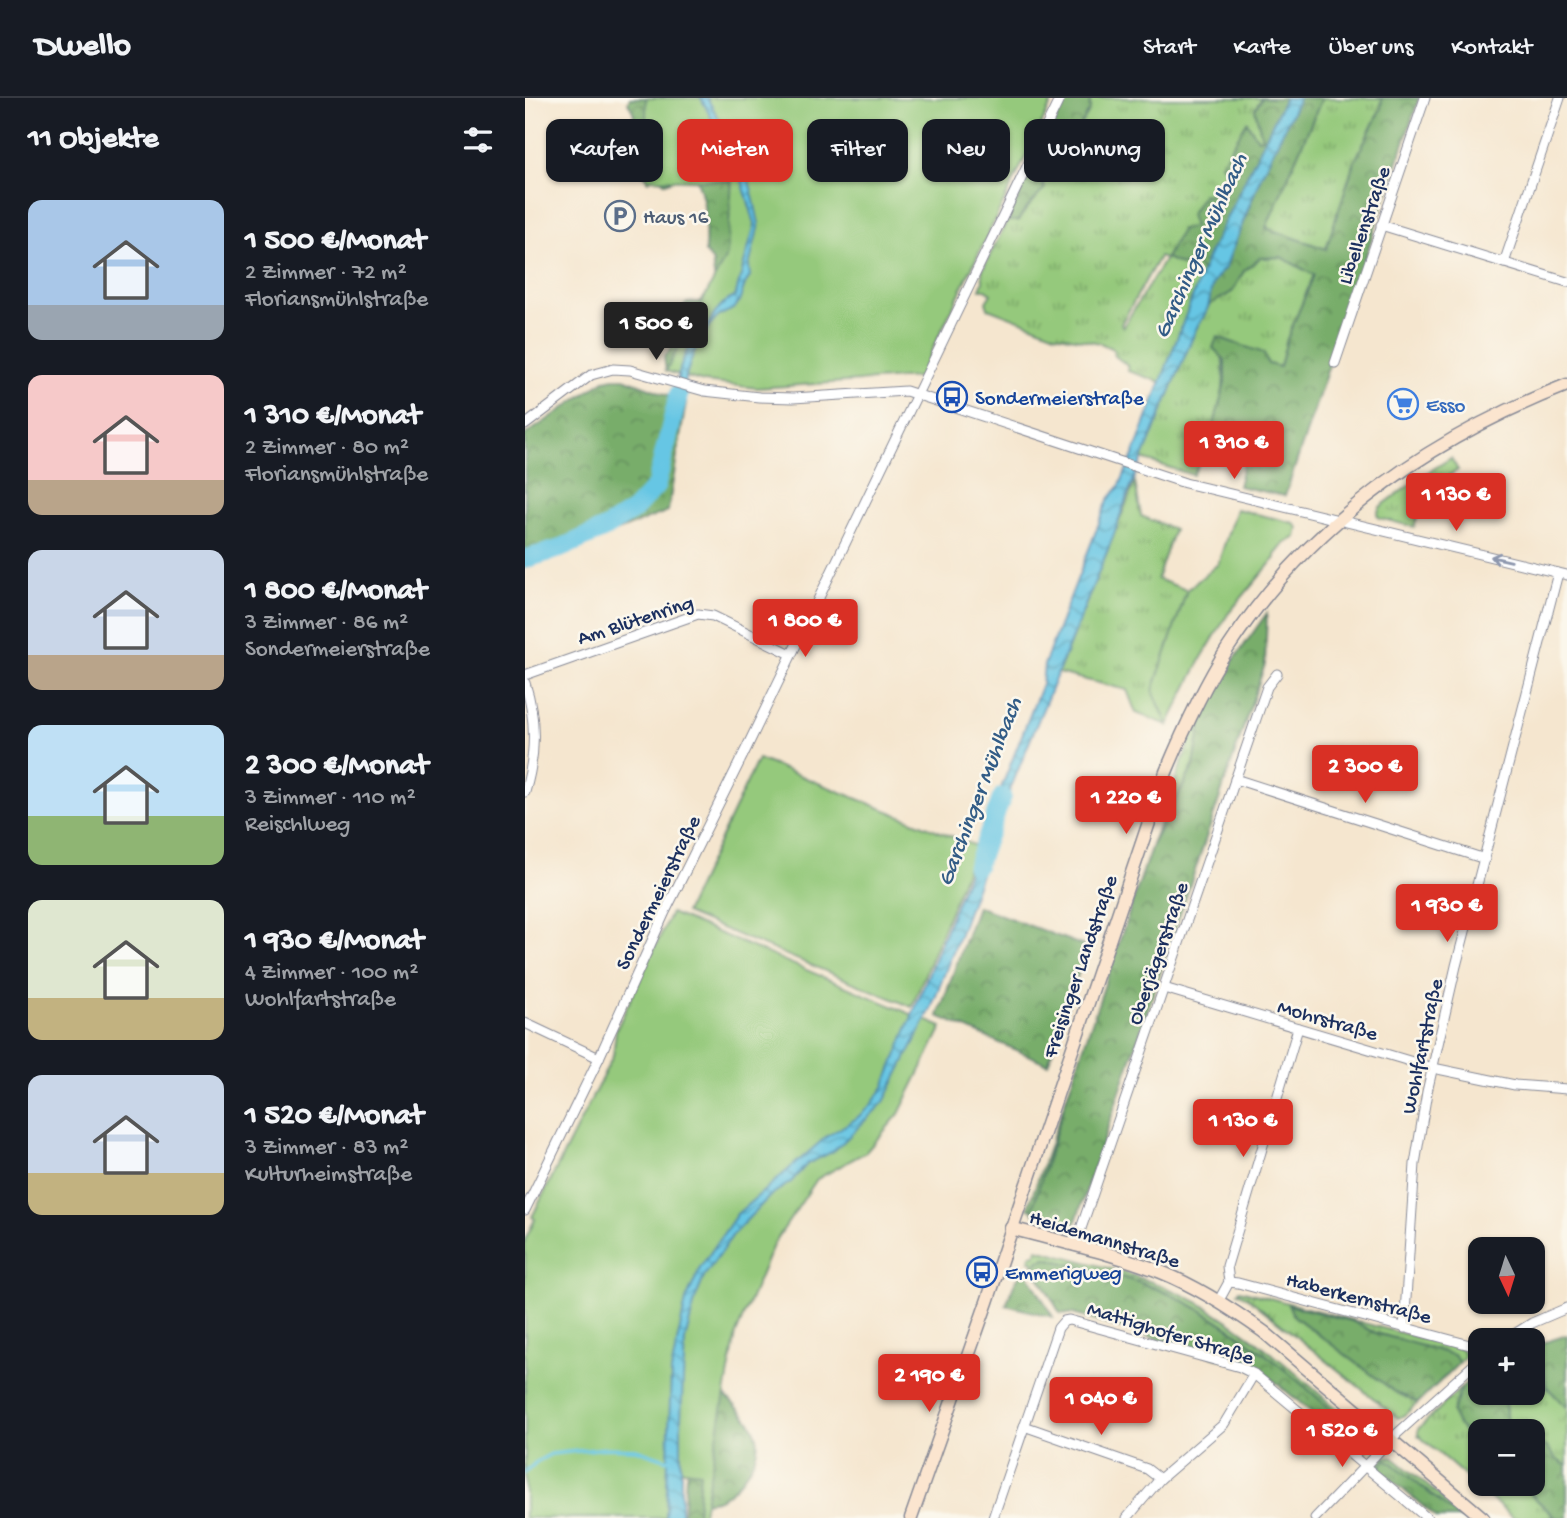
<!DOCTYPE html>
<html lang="de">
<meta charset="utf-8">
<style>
body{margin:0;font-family:"Gochi Hand",sans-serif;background:#242831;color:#f1f3f6;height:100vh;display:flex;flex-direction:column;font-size:26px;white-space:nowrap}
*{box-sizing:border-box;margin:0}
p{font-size:23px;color:#9ea1a6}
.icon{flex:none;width:38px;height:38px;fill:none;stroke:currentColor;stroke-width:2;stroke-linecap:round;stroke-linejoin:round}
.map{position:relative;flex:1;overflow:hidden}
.drawer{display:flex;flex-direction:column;background:#171b24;width:525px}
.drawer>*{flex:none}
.top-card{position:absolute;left:21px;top:21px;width:665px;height:63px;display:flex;gap:14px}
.needle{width:46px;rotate:176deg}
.fabs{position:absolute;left:943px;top:1139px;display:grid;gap:14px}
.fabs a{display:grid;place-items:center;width:77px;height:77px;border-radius:14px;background:#171b24;box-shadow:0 2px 5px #0004;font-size:35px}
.price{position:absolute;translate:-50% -60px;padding:0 16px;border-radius:7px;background:#d93025;color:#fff;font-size:23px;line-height:46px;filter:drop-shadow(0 2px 4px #0008)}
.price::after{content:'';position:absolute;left:50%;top:42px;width:21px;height:16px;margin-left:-10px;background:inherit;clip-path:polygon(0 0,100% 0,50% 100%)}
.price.active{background:#222;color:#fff}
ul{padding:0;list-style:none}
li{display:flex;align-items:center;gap:21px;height:175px;padding:0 28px}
li span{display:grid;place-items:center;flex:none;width:196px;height:140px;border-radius:14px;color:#555}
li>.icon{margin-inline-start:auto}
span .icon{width:84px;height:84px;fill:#fffc;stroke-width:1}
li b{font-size:30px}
h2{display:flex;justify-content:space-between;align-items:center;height:84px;padding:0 28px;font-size:30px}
.pill{padding:0 24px;border-radius:14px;background:#171b24;box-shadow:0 2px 5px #0004;font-size:24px;line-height:63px}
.pill.active{background:#d93025;color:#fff}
header{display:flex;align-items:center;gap:42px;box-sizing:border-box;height:98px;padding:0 35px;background:#171b24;border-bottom:2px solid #363941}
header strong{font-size:33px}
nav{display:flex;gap:38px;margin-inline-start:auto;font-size:24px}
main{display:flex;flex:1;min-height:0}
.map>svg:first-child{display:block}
.grass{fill:url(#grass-tufts);stroke:#587c6c;stroke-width:2;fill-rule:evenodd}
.forest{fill:url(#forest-crowns);stroke:#4a6e64;stroke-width:2}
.green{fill:#95c97b;stroke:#587c6c;stroke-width:2}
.water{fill:url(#water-waves);stroke:#407aa1;stroke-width:2}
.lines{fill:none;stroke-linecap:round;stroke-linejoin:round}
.stream{stroke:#66c6e4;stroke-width:3.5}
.river{stroke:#66c6e4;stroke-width:19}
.minor-casing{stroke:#888a96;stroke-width:11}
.secondary-casing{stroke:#888a96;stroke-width:15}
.minor{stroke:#fff;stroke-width:9}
.secondary{stroke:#fbe5cf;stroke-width:12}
.oneway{stroke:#8d97ae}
.labels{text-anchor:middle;stroke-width:5;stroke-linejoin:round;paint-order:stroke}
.service-label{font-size:21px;fill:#4e5e75;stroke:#fbf7ec;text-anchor:start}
.street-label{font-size:21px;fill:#1b2f5e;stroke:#fbf7ec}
.transit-label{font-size:21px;fill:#164399;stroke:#fbf7ec;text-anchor:start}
.shop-label{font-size:21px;fill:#366cbe;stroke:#fbf7ec;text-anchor:start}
.water-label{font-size:23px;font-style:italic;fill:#325c86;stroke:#fbf7ec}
</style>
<header>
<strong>Dwello</strong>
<nav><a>Start</a><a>Karte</a><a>Über uns</a><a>Kontakt</a></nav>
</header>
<main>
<section class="drawer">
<h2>11 Objekte<svg class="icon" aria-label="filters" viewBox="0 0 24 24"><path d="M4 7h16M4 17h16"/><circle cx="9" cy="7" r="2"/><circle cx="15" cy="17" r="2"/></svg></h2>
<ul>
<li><span style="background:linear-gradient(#a9c7e8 75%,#9aa5b1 0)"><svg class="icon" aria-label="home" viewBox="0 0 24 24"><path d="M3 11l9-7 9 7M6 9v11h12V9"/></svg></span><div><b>1 500 €/Monat</b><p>2 Zimmer · 72 m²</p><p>Floriansmühlstraße</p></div></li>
<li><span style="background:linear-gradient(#f6c9c9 75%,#b9a48a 0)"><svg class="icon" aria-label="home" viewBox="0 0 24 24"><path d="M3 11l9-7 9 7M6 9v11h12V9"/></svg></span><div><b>1 310 €/Monat</b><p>2 Zimmer · 80 m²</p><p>Floriansmühlstraße</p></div></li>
<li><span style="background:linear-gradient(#c9d6e8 75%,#b9a48a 0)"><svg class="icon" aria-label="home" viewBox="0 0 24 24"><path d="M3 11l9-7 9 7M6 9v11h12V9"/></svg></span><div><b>1 800 €/Monat</b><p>3 Zimmer · 86 m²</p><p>Sondermeierstraße</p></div></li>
<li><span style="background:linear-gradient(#bfe0f5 65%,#8fb573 0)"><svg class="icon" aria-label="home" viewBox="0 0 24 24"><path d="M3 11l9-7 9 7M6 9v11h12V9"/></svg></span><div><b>2 300 €/Monat</b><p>3 Zimmer · 110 m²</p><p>Reischlweg</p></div></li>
<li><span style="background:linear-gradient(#dfe7d0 70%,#c2b280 0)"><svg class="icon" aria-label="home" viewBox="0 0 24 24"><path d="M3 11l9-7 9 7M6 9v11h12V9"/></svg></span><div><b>1 930 €/Monat</b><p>4 Zimmer · 100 m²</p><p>Wohlfartstraße</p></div></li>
<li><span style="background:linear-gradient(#c9d6e8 70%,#c2b280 0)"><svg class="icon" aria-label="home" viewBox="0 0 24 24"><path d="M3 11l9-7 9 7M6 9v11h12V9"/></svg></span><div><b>1 520 €/Monat</b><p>3 Zimmer · 83 m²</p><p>Kulturheimstraße</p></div></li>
</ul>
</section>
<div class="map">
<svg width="1042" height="1420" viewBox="0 0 1042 1420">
<defs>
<pattern id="grass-tufts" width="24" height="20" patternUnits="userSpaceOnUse" patternTransform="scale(1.75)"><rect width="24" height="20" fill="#95c97b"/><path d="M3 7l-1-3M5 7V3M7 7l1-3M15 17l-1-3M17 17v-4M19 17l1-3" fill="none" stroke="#79a468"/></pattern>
<pattern id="forest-crowns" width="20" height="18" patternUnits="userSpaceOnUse" patternTransform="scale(1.75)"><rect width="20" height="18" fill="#78ad6b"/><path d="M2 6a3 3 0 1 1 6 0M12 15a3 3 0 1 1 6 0" fill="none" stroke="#628d5b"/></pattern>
<pattern id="water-waves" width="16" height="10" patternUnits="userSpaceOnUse" patternTransform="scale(1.75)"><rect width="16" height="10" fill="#66c6e4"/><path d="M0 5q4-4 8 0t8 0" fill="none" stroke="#53a1bc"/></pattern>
</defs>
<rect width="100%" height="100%" fill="#fbf7ec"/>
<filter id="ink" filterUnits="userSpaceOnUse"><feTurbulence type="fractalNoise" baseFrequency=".0143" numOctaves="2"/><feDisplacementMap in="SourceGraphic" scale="14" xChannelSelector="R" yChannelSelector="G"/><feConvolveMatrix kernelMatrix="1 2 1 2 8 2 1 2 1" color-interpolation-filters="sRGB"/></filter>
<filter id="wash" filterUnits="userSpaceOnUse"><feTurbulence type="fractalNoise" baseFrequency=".00686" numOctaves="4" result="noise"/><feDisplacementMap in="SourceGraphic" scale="28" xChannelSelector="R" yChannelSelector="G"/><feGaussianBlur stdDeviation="1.57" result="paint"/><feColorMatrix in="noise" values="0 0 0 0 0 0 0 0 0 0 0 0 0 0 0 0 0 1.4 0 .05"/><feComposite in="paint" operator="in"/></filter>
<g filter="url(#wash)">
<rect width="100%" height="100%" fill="#f5e6cf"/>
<!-- grass -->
<g class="grass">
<path d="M565 0H737L730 11 737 40 733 42 722 24 703 75 683 98 669 129 641 160 656 167 670 166 677 174 636 284 603 273 602 267 590 258 588 251 575 245 530 236 463 210 461 204 466 196 461 191H455L458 183 457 173 482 123H493C500 110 511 102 519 90L516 83 531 69 564 12ZM634 159 640 161 598 229 596 226Z"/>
<polygon points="797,0 857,0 856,10 829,65 801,151 740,130"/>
<path d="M756 159 789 177 762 241 755 269 743 266 716 248 693 239C708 290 692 332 668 377L617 361 671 231 684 207 707 194 719 173 735 160Z"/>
<path d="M926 360 933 372C907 386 897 402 889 429L854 420 852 416 855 409 894 380Z"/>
<polygon points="610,384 616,418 649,431 632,481 662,492 628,593 643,627 611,615 602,592 533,575"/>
<polygon points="703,570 676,626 669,667 627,747 667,637"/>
<polygon points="546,986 507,1111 503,1110"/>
<path d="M512 1151C567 1166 624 1178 674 1205 736 1240 788 1291 842 1338L839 1341C782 1290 724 1235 655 1201 614 1180 566 1172 521 1160L514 1162 509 1170 507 1162 504 1163 505 1157 511 1156Z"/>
<polygon points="715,1192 936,1251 941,1258 934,1265 929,1257 848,1234 827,1223 764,1208 769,1218 870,1294 893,1305 878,1318 873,1320 722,1199 713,1194"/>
<polygon points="1008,1268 1019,1272 1021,1288 1042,1310 1042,1368 1031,1361 1024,1351 1008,1341 1008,1334 996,1333 981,1321 980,1300 984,1295 1008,1295"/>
<polygon points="937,1289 927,1315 933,1327 955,1348 956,1386 995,1386 1031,1420 988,1420 893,1337 893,1331"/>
<polygon points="861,1358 867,1359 942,1420 935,1420 865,1363 861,1362 854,1371 853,1364"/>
</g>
<!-- forest -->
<g class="forest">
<path d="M105 0H176L230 125 154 277 141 273 139 259 150 245C147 228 150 218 162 205L174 204 190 186 187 162 180 155C181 125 182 98 167 72L141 85 131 78 123 83 113 70H101L97 57 105 50V34L109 16 103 4Z"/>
<path d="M541 0H565V12L531 69 516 83 520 90C511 102 500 110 493 123H482Z"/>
<polygon points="737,0 760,0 677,174 670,166 656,167 641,160 656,132 669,129 665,117 678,96 683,97 702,75 696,66 722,24 733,41 737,40 730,11"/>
<path d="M774 0H797L741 130 801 151 829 65 856 10 857 0H894L760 398 713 388 720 359 684 346 700 284V262L688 250 692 239 739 255 743 266 755 269 762 241 789 177 756 159 735 160 719 173 707 194 684 207C684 190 688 181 700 170L736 78Z"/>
<polygon points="89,280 99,280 161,304 143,413 0,470 0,337 80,282"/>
<polygon points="742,515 740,566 550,1126 543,1129 512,1119 507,1111 546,986 627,747 669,667 676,626 703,570"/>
<polygon points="452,808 562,849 523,966 413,918"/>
<path d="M521 1160C566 1172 613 1180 655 1201 723 1235 782 1290 839 1341L844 1348 838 1357 743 1278 728 1270 548 1216 535 1215 509 1170 514 1162Z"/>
<polygon points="499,1171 502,1174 528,1219 481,1207 490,1184"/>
<polygon points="763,1207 827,1223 848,1234 929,1257 934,1265 893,1305 870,1294 769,1218"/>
<polygon points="1042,1237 1042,1310 1021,1288 1019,1272 1008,1268 1008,1248"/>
<polygon points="955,1272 956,1295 984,1295 980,1300 981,1321 996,1333 956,1334 955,1348 933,1327 927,1315 937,1289"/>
<path d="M195 1292C209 1308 226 1318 232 1339 237 1359 211 1394 194 1401 189 1403 182 1403 178 1404L175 1420H158L161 1377 169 1363Z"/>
<polygon points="1008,1341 1024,1351 1031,1361 1042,1368 1042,1420 1031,1420 995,1386 1008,1386"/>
<polygon points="861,1361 865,1363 935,1420 912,1420 854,1371"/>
</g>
<!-- green -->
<g class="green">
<polygon points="121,0 529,0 394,279 232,290 179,284 141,273 202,157 207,83 122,81"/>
<polygon points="711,411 769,425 773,430 771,439 759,446 750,457 750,460 703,516 676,561 643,627 628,593 662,492 693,466"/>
<polygon points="233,661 451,748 387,909 160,815"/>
<polygon points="146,815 417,929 374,1016 341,1054 292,1081 248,1147 211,1236 177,1420 172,1420 175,1374 143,1370 141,1420 0,1420 0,1142 10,1121 7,1119 88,958 91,932"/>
</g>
<!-- water -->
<g class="water">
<path d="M176 0H182L212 52 222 74 228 98 234 126 224 168 225 179C215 190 219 199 211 208 206 214 198 214 192 220 166 245 158 286 152 320H146C150 294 153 262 169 241 174 235 180 231 184 225 192 212 195 205 210 199L230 126 215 76Z"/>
<path d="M760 0H774L736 78 700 170C688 182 686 189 684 205 683 214 675 223 671 231L602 398 588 439 484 694 475 725 464 721 517 586 519 567 583 402 594 389 609 355 683 158Z"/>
<polygon points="455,745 466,748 434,838 405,913 359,1004 309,1053 282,1066 266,1084 246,1097 210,1134 180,1177 171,1199 160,1243 156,1320 156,1420 141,1420 146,1273 161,1202 175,1170 212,1116 301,1039 332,1020 346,1007 359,989"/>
</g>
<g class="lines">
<!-- stream -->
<polyline class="stream" points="0,1375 11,1364 26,1356 81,1350 111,1351 143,1362 145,1360"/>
<!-- river -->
<g class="river">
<polyline points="0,461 34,451 81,430 109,412 131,388 154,295"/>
<polyline points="451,769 477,699"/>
</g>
</g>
</g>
<g filter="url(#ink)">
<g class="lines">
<!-- minor casing -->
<g class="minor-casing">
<g id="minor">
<polyline points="856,127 1042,184"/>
<polyline points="979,165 1035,0"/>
<polyline points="810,265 900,0"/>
<polyline points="0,327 66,277 88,271 105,272 179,293 234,299 268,300 381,293 660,385 1042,477"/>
<polyline points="0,577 173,516 188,518 266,556"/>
<path d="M0 585C12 622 11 657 0 694"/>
<polyline points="710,681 960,761"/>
<polyline points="639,890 908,970 990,987 1042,991"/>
<polyline points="0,925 74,960"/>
<polyline points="0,1112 74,960 140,814 221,651 535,0"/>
<polyline points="550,1148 742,589 752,576"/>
<polyline points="704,1184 713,1185 956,1250"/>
<polyline points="693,1204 704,1184 702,1168 773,930"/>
<polyline points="879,1230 890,1066 902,994 931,868 1033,475"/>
<polyline points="980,1242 1007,1225 1042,1210"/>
<polyline points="499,1328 622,1371 635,1381"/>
<polyline points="468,1420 533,1230 539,1223 544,1222 715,1269 729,1276 902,1420"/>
<polyline points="602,1420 635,1381 699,1326 729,1276"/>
<polyline points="790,1420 865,1342 956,1260"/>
</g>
</g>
<!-- secondary casing -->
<g class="secondary-casing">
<g id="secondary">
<path d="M486 1130C536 1144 588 1155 636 1174 673 1189 707 1211 739 1234L958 1420"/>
<path d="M386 1420 462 1204 641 674C659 631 678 589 703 550 785 424 903 341 1042 287"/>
</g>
</g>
<!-- minor -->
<use href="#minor" class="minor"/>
<!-- secondary -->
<use href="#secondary" class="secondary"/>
</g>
<!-- one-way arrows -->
<defs><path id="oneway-shaft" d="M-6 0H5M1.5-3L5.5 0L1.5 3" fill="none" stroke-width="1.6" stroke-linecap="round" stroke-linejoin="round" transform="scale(1.75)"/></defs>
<use class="oneway" href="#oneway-shaft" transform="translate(976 461) rotate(-167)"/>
</g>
<!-- icons -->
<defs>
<g id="parking-ring" transform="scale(1.575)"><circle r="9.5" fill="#fbf7ec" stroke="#5c6f8a" stroke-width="1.5"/><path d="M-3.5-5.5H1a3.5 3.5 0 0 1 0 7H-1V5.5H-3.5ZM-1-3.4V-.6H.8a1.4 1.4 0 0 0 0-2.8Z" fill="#5c6f8a"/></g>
<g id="bus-ring" transform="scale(1.575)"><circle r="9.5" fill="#fbf7ec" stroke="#1a4fb4" stroke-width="1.5"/><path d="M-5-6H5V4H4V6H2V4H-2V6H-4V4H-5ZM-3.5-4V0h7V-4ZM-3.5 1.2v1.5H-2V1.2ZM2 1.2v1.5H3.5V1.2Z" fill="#1a4fb4"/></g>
<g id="supermarket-ring" transform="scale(1.575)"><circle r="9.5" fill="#fbf7ec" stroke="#3f7fe0" stroke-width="1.5"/><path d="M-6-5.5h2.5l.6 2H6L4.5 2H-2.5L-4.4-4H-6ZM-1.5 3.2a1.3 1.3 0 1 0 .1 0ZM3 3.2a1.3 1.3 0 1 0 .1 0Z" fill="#3f7fe0"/></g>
</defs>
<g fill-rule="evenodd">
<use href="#parking-ring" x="95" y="118"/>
<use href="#bus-ring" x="427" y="299"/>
<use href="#supermarket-ring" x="878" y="306"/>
<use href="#bus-ring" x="457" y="1174"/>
</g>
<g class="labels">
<!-- service labels -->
<g class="service-label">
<text x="118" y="125">Haus 16</text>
</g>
<!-- street labels -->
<g class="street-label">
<text transform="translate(838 127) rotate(-71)" y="7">Libellenstraße</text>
<text transform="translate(110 521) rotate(-18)" y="7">Am Blütenring</text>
<text transform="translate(132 794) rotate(-64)" y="7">Sondermeierstraße</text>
<text transform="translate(632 855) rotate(-71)" y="7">Oberjägerstraße</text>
<text transform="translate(554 868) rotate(-71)" y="7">Freisinger Landstraße</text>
<text transform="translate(803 921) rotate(16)" y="7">Mohrstraße</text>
<text transform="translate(896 948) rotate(-78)" y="7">Wohlfartstraße</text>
<text transform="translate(580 1140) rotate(17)" y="7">Heidemannstraße</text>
<text transform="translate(834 1199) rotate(15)" y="7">Haberkernstraße</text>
<text transform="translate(646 1234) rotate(17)" y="7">Mattighofer Straße</text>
</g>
<!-- transit labels -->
<g class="transit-label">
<text x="450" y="306">Sondermeierstraße</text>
<text x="480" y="1181">Emmerigweg</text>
</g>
<!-- shop labels -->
<g class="shop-label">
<text x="901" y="313">Esso</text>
</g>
<!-- water labels -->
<g class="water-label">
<text transform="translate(674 147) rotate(-66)" y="8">Garchinger Mühlbach</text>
<text transform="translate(453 693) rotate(-69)" y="8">Garchinger Mühlbach</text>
</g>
</g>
</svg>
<div class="fabs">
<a><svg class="needle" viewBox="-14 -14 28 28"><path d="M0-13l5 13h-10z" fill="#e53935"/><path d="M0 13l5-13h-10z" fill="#9ea1a6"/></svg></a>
<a>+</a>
<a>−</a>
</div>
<b class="price active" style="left:131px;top:264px">1 500 €</b>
<b class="price" style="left:709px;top:383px">1 310 €</b>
<b class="price" style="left:931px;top:435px">1 130 €</b>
<b class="price" style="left:280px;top:561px">1 800 €</b>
<b class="price" style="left:840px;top:707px">2 300 €</b>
<b class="price" style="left:601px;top:738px">1 220 €</b>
<b class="price" style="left:922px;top:846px">1 930 €</b>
<b class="price" style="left:718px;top:1061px">1 130 €</b>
<b class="price" style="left:404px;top:1316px">2 190 €</b>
<b class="price" style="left:576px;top:1339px">1 040 €</b>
<b class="price" style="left:817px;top:1371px">1 520 €</b>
<div class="top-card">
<a class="pill">Kaufen</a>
<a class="pill active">Mieten</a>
<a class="pill">Filter</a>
<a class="pill">Neu</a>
<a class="pill">Wohnung</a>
</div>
</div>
</main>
